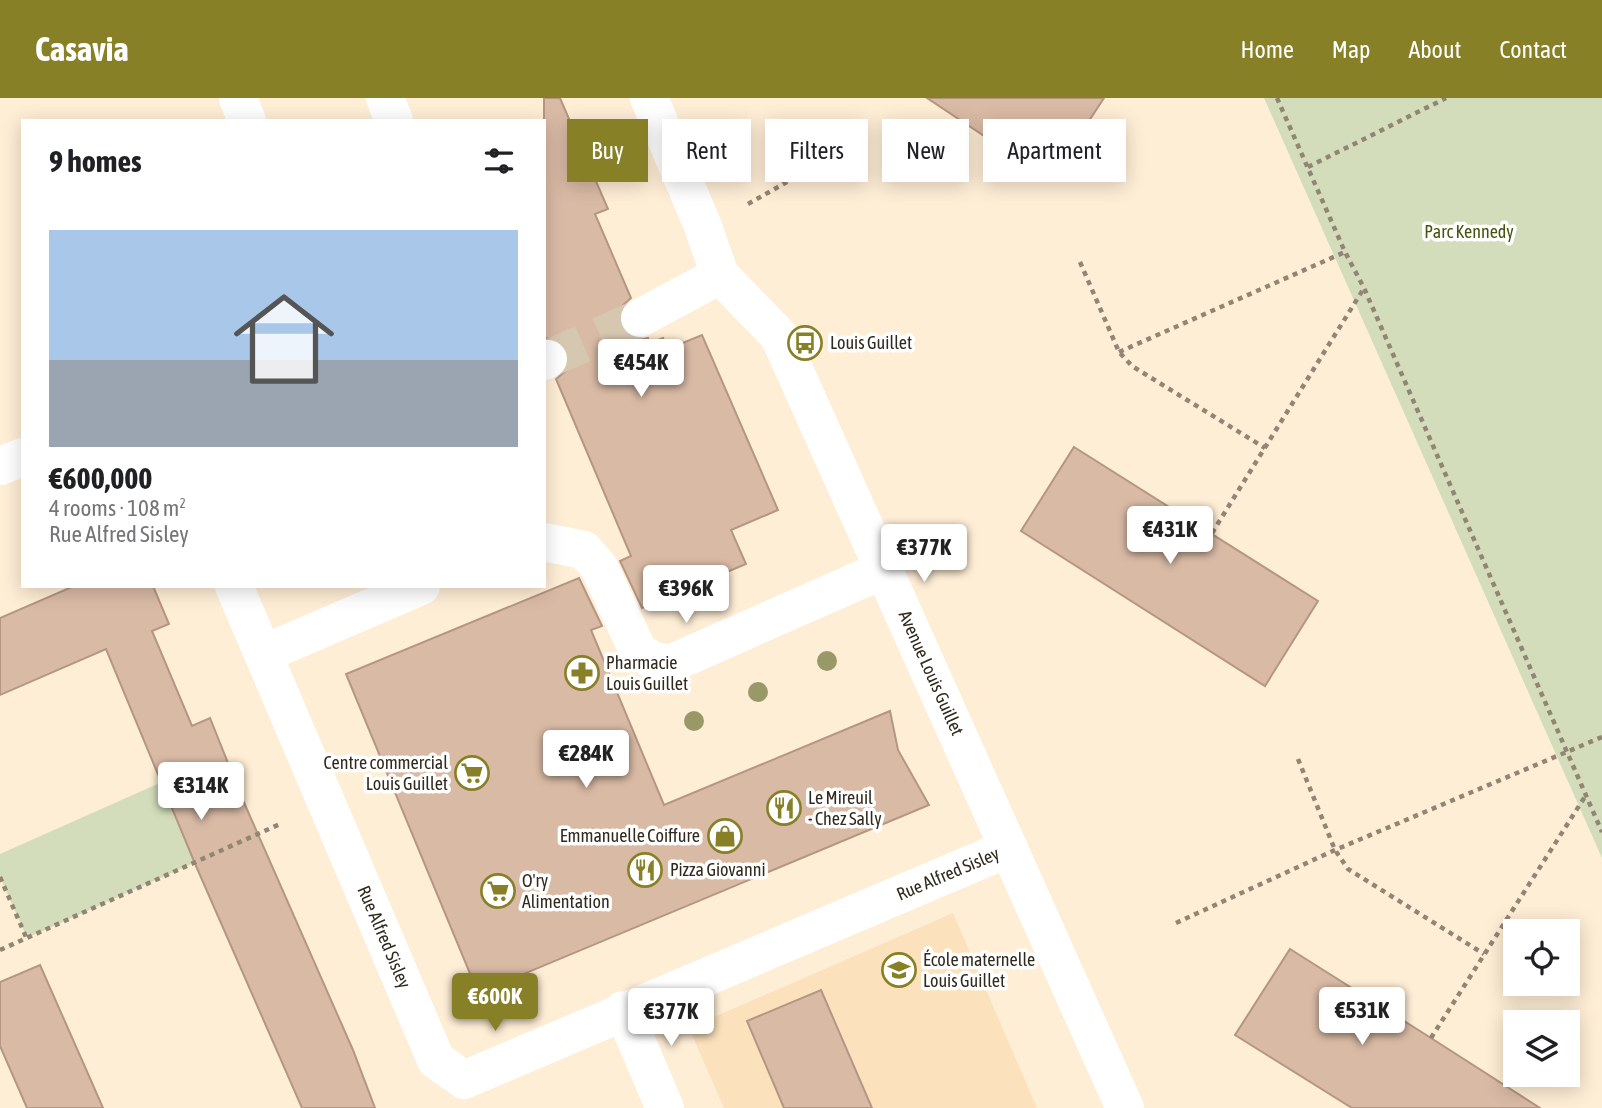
<!DOCTYPE html>
<meta charset="utf-8">
<style>
body{margin:0;font-family:"Asap Condensed",sans-serif;background:#f2f2f2;color:#202124;height:100vh;display:flex;flex-direction:column;font-size:26px;white-space:nowrap}
*{box-sizing:border-box;margin:0}
p{font-size:23px;color:#757577}
.icon{flex:none;width:38px;height:38px;fill:none;stroke:currentColor;stroke-width:2;stroke-linecap:round;stroke-linejoin:round}
.map{position:relative;flex:1;overflow:hidden}
.drawer{position:absolute;left:21px;top:21px;width:525px;height:469px;display:flex;flex-direction:column;background:#fff;border-radius:0px;box-shadow:0 4px 18px #0003}
.drawer>*{flex:none}
.guide{position:absolute;left:567px;top:21px;width:665px;height:63px;display:flex;gap:14px}
.fabs{position:absolute;left:1503px;top:821px;display:grid;gap:14px}
.fabs a{display:grid;place-items:center;width:77px;height:77px;border-radius:0px;background:#fff;box-shadow:0 4px 18px #0003;font-size:35px}
.price{position:absolute;translate:-50% -60px;padding:0 16px;border-radius:7px;background:#fff;color:#222;font-size:23px;line-height:46px;filter:drop-shadow(0 2px 4px #0008)}
.price::after{content:'';position:absolute;left:50%;top:42px;width:21px;height:16px;margin-left:-10px;background:inherit;clip-path:polygon(0 0,100% 0,50% 100%)}
.price.current{background:#878027;color:#fff}
ul{padding:0;list-style:none}
li{display:grid;align-content:center;gap:14px;height:371px;padding:0 28px}
li+li{border-top:2px solid #e0e0e0}
li span{display:grid;place-items:center;height:217px;border-radius:0px;color:#555}
li>.icon{margin-inline-start:auto}
span .icon{width:126px;height:126px;fill:#fffc;stroke-width:1}
li b{font-size:30px}
h2{display:flex;justify-content:space-between;align-items:center;height:84px;padding:0 28px;font-size:30px}
.chip{padding:0 24px;border-radius:0px;background:#fff;box-shadow:0 4px 18px #0003;font-size:24px;line-height:63px}
.chip.current{background:#878027;color:#fff}
header{display:flex;align-items:center;gap:42px;box-sizing:border-box;height:98px;padding:0 35px;background:#878027;color:#fff}
header strong{font-size:33px}
nav{display:flex;gap:38px;margin-inline-start:auto;font-size:24px}
.map>svg:first-child{display:block}
.built{fill:#fbe1bc}
.green{fill:#d3ddbb}
.building{fill:#d9baa5;stroke:#b49682;stroke-width:2}
.lines{fill:none;stroke-linecap:round;stroke-linejoin:round}
.minor-tunnel{stroke:#d6c7b1;stroke-width:38;stroke-dasharray:38 19;stroke-linecap:butt}
.path{stroke:#928574;stroke-width:4.5;stroke-dasharray:5 5;stroke-linecap:butt}
.minor{stroke:#fff;stroke-width:38}
.tree{fill:#999968}
.labels{text-anchor:middle;stroke-width:7;stroke-linejoin:round;paint-order:stroke}
.park-label{font-size:18px;fill:#46530e;stroke:#fff}
.poi-label{font-size:18px;fill:#31291d;stroke:#fff;text-anchor:start}
.street-label{font-size:18px;fill:#31291d;stroke:#fff}
</style>
<header>
<strong>Casavia</strong>
<nav><a>Home</a><a>Map</a><a>About</a><a>Contact</a></nav>
</header>
<div class="map">
<svg width="1602" height="1010" viewBox="0 0 1602 1010">
<rect width="100%" height="100%" fill="#ffeed6"/>
<!-- built -->
<polygon class="built" points="953,815 1037,1010 724,1010 689,930"/>
<!-- green -->
<g class="green">
<polygon points="1264,0 1602,0 1602,760"/>
<polygon points="162,684 196,764 27,840 0,779 0,756"/>
</g>
<!-- building -->
<g class="building">
<polygon points="544,0 560,0 608,111 595,116 631,200 621,209 618,220 621,231 629,239 639,242 648,240 650,245 663,240 668,251 702,237 778,412 731,432 746,466 642,510 620,463 631,458 556,281 567,272 570,263 568,252 559,242 544,240"/>
<polygon points="927,0 1104,0 1050,82"/>
<polygon points="1074,349 1318,503 1265,588 1021,433"/>
<polygon points="579,480 602,528 591,532 664,707 890,613 898,652 929,707 478,895 346,576"/>
<polygon points="74,488 153,488 169,526 152,533 192,628 210,620 242,700 353,952 375,1010 302,1010 196,768 106,551 0,597 0,520"/>
<polygon points="1290,851 1431,940 1540,1010 1352,1010 1235,937"/>
<polygon points="40,867 89,978 103,1010 27,1010 0,948 0,884"/>
<polygon points="821,892 872,1010 784,1010 747,923"/>
</g>
<g class="lines">
<!-- minor-tunnel -->
<polyline class="minor-tunnel" points="548,261 640,220"/>
<!-- path -->
<g class="path">
<polyline points="1277,0 1345,154 1364,190 1602,734"/>
<polyline points="1308,69 1446,0"/>
<polyline points="748,106 838,55"/>
<polyline points="1080,164 1119,254 1132,268 1265,350"/>
<polyline points="1119,254 1345,154"/>
<polyline points="1212,435 1364,190"/>
<polyline points="1298,661 1335,752 1348,771 1484,856"/>
<polyline points="0,779 26,839"/>
<polyline points="1176,825 1335,752 1602,639"/>
<polyline points="0,852 280,726"/>
<polyline points="1431,940 1586,697"/>
</g>
<!-- minor -->
<g class="minor">
<polyline points="238,0 247,23"/>
<polyline points="385,0 394,23"/>
<polyline points="649,0 702,126 720,177 779,238 1125,1010"/>
<polyline points="640,220 720,177"/>
<polyline points="544,263 548,261"/>
<polyline points="0,368 23,359"/>
<polyline points="544,444 584,452 599,469 638,553 652,562 670,566 885,471"/>
<polyline points="234,488 436,962 464,982 1009,750"/>
<polyline points="263,556 421,488"/>
<polyline points="623,912 665,1010"/>
</g>
</g>
<!-- trees -->
<g class="tree">
<circle cx="827" cy="563" r="10"/>
<circle cx="758" cy="594" r="10"/>
<circle cx="694" cy="623" r="10"/>
</g>
<!-- icons -->
<defs>
<g id="bus-ring" transform="scale(1.75)"><circle r="9.5" fill="#fff" stroke="#878027" stroke-width="1.5"/><path d="M-5-6H5V4H4V6H2V4H-2V6H-4V4H-5ZM-3.5-4V0h7V-4ZM-3.5 1.2v1.5H-2V1.2ZM2 1.2v1.5H3.5V1.2Z" fill="#878027"/></g>
<g id="pharmacy-ring" transform="scale(1.75)"><circle r="9.5" fill="#fff" stroke="#878027" stroke-width="1.5"/><path d="M-2-6h4v4h4v4h-4v4h-4v-4h-4v-4h4Z" fill="#878027"/></g>
<g id="supermarket-ring" transform="scale(1.75)"><circle r="9.5" fill="#fff" stroke="#878027" stroke-width="1.5"/><path d="M-6-5.5h2.5l.6 2H6L4.5 2H-2.5L-4.4-4H-6ZM-1.5 3.2a1.3 1.3 0 1 0 .1 0ZM3 3.2a1.3 1.3 0 1 0 .1 0Z" fill="#878027"/></g>
<g id="restaurant-ring" transform="scale(1.75)"><circle r="9.5" fill="#fff" stroke="#878027" stroke-width="1.5"/><path d="M-5-6h1v4h1v-4h1v4h1v-4h1v5L-1.5 .5V6h-2V.5L-5-1ZM5-6V6H3V1.5H1.5Q1.5-4 5-6Z" fill="#878027"/></g>
<g id="shop-ring" transform="scale(1.75)"><circle r="9.5" fill="#fff" stroke="#878027" stroke-width="1.5"/><path d="M-5-2.5h2.3a2.7 3.5 0 0 1 5.4 0H5L5.5 6h-11ZM-1.5-2.5h3a1.5 2.3 0 0 0-3 0Z" fill="#878027"/></g>
<g id="school-ring" transform="scale(1.75)"><circle r="9.5" fill="#fff" stroke="#878027" stroke-width="1.5"/><path d="M0-5L7-2L0 1L-7-2ZM-4 1L0 2.5L4 1V4Q0 6-4 4Z" fill="#878027"/></g>
</defs>
<g fill-rule="evenodd">
<use href="#bus-ring" x="805" y="245"/>
<use href="#pharmacy-ring" x="582" y="575"/>
<use href="#supermarket-ring" x="472" y="675"/>
<use href="#restaurant-ring" x="784" y="710"/>
<use href="#shop-ring" x="725" y="738"/>
<use href="#restaurant-ring" x="645" y="772"/>
<use href="#supermarket-ring" x="498" y="793"/>
<use href="#school-ring" x="899" y="872"/>
</g>
<g class="labels">
<!-- park labels -->
<g class="park-label">
<text x="1469" y="140">Parc Kennedy</text>
</g>
<!-- poi labels -->
<g class="poi-label">
<text x="830" y="251">Louis Guillet</text>
<text x="606" y="571">Pharmacie<tspan x="606" dy="21">Louis Guillet</tspan></text>
<text x="448" y="671" text-anchor="end">Centre commercial<tspan x="448" dy="21">Louis Guillet</tspan></text>
<text x="808" y="706">Le Mireuil<tspan x="808" dy="21">- Chez Sally</tspan></text>
<text x="700" y="744" text-anchor="end">Emmanuelle Coiffure</text>
<text x="670" y="778">Pizza Giovanni</text>
<text x="522" y="789">O'ry<tspan x="522" dy="21">Alimentation</tspan></text>
<text x="923" y="868">École maternelle<tspan x="923" dy="21">Louis Guillet</tspan></text>
</g>
<!-- street labels -->
<g class="street-label">
<text transform="translate(931 575) rotate(66)" y="6">Avenue Louis Guillet</text>
<text transform="translate(948 776) rotate(-23)" y="6">Rue Alfred Sisley</text>
<text transform="translate(384 839) rotate(67)" y="6">Rue Alfred Sisley</text>
</g>
</g>
</svg>
<div class="fabs">
<a><svg class="icon" aria-label="locate" viewBox="0 0 24 24"><circle cx="12" cy="12" r="6"/><path d="M12 2v4M12 18v4M2 12h4M18 12h4"/></svg></a>
<a><svg class="icon" aria-label="layers" viewBox="0 0 24 24"><path d="M12 4l9 5-9 5-9-5zM3 14l9 5 9-5"/></svg></a>
</div>
<b class="price" style="left:641px;top:301px">€454K</b>
<b class="price" style="left:1170px;top:468px">€431K</b>
<b class="price" style="left:924px;top:486px">€377K</b>
<b class="price" style="left:686px;top:527px">€396K</b>
<b class="price" style="left:586px;top:692px">€284K</b>
<b class="price" style="left:201px;top:724px">€314K</b>
<b class="price current" style="left:495px;top:935px">€600K</b>
<b class="price" style="left:1362px;top:949px">€531K</b>
<b class="price" style="left:671px;top:950px">€377K</b>
<div class="guide">
<a class="chip current">Buy</a>
<a class="chip">Rent</a>
<a class="chip">Filters</a>
<a class="chip">New</a>
<a class="chip">Apartment</a>
</div>
<section class="drawer">
<h2>9 homes<svg class="icon" aria-label="filters" viewBox="0 0 24 24"><path d="M4 7h16M4 17h16"/><circle cx="9" cy="7" r="2"/><circle cx="15" cy="17" r="2"/></svg></h2>
<ul>
<li><span style="background:linear-gradient(#a9c7e8 60%,#9aa5b1 0)"><svg class="icon" aria-label="home" viewBox="0 0 24 24"><path d="M3 11l9-7 9 7M6 9v11h12V9"/></svg></span><div><b>€600,000</b><p>4 rooms · 108 m²</p><p>Rue Alfred Sisley</p></div></li>
</ul>
</section>
</div>
